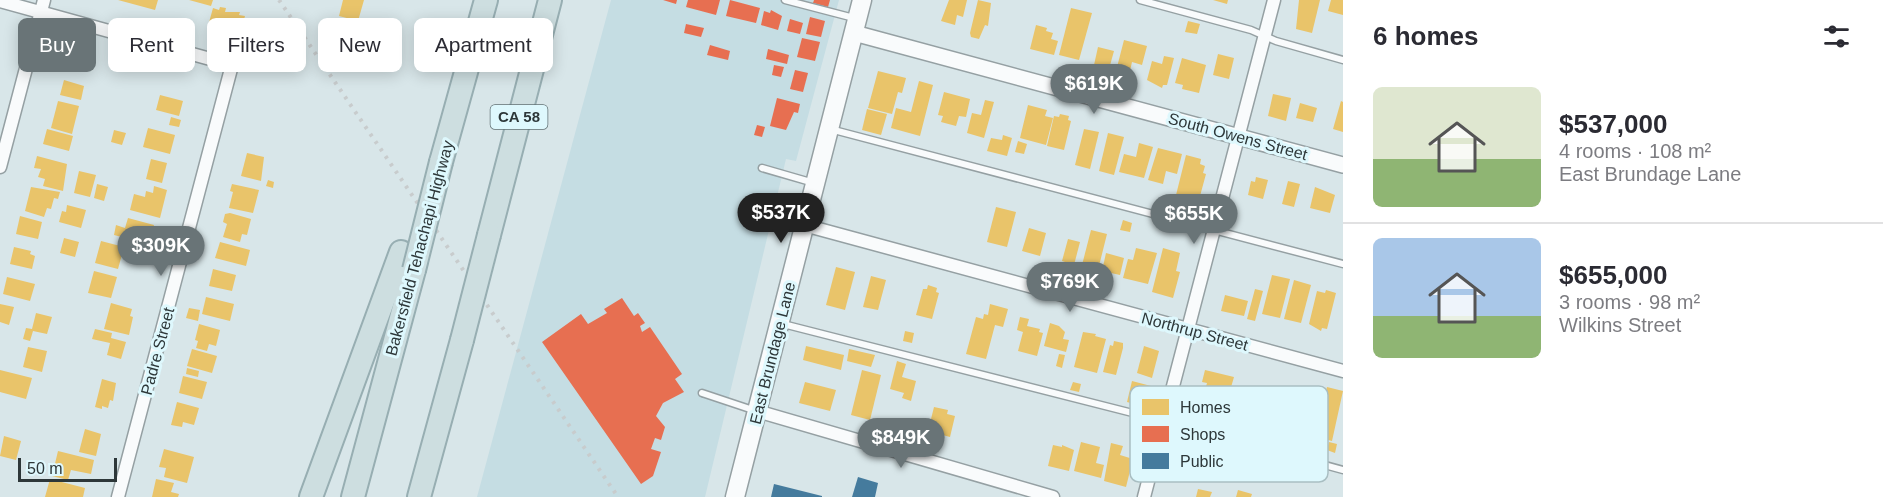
<!DOCTYPE html>
<meta charset="utf-8">
<style>
body{margin:0;font-family:Arial,sans-serif;background:#f2f2f3;color:#2b2b33;height:100vh;display:flex;flex-direction:column;font-size:22px;white-space:nowrap}
*{box-sizing:border-box;margin:0}
p{font-size:20px;color:#7c7c81}
.icon{flex:none;width:33px;height:33px;fill:none;stroke:currentColor;stroke-width:2;stroke-linecap:round;stroke-linejoin:round}
.map{position:relative;flex:1;overflow:hidden}
.side{display:flex;flex-direction:column;background:#fff;width:540px}
.side>*{flex:none}
.banner{position:absolute;left:18px;top:18px;width:570px;height:54px;display:flex;gap:12px}
.scale{position:absolute;left:18px;bottom:15px;width:99px;box-sizing:border-box;padding-left:6px;border:3px solid #2d3739;border-top:0;font-size:16px;line-height:21px;white-space:nowrap;color:#2d3739;-webkit-text-stroke:4px #def8fd;paint-order:stroke}
.price{position:absolute;translate:-50% -51px;padding:0 14px;border-radius:21px;background:#697477;color:#fff;font-size:20px;line-height:39px;filter:drop-shadow(0 2px 3px #0008)}
.price::after{content:'';position:absolute;left:50%;top:36px;width:18px;height:14px;margin-left:-9px;background:inherit;clip-path:polygon(0 0,100% 0,50% 100%)}
.price.on{background:#222;color:#fff}
ul{padding:0;list-style:none}
li{display:flex;align-items:center;gap:18px;height:150px;padding:0 30px}
li+li{border-top:2px solid #e1e1e2}
li span{display:grid;place-items:center;flex:none;width:168px;height:120px;border-radius:9px;color:#555}
li>.icon{margin-inline-start:auto}
span .icon{width:72px;height:72px;fill:#fffc;stroke-width:1}
li b{font-size:26px}
h2{display:flex;justify-content:space-between;align-items:center;height:72px;padding:0 30px;font-size:26px}
.pill{padding:0 21px;border-radius:9px;background:#fff;box-shadow:0 3px 15px #0003;font-size:21px;line-height:54px}
.pill.on{background:#697477;color:#fff}
main{display:flex;flex:1;min-height:0}
.map>svg:first-child{display:block}
.built{fill:#c5dde3}
.homes{fill:#e9c46a}
.shops{fill:#e76f51}
.public{fill:#457b9d}
.lines{fill:none;stroke-linecap:round;stroke-linejoin:round}
.service-casing{stroke:#95a0a3;stroke-width:9}
.minor-casing{stroke:#95a0a3;stroke-width:15}
.tertiary-casing{stroke:#95a0a3;stroke-width:18}
.secondary-casing{stroke:#95a0a3;stroke-width:21}
.motorway-casing{stroke:#97aeb2;stroke-width:26}
.service{stroke:#f9fbfc;stroke-width:6}
.minor{stroke:#f9fbfc;stroke-width:12}
.tertiary{stroke:#f9fbfc;stroke-width:15}
.secondary{stroke:#f9fbfc;stroke-width:18}
.motorway{stroke:#cddee0;stroke-width:22}
.rail{stroke:#c8cccd;stroke-width:4;stroke-dasharray:3 6;stroke-linecap:butt}
.motorway-bridge-casing{stroke:#97aeb2;stroke-width:26;stroke-linecap:butt}
.motorway-bridge{stroke:#cddee0;stroke-width:22}
.labels{text-anchor:middle;stroke-width:6;stroke-linejoin:round;paint-order:stroke}
.shield{fill:#def8fd;stroke:#627174;stroke-width:1.5}
.shield-label{font-size:15px;font-weight:bold;fill:#2d3739}
.street-label{font-size:16px;fill:#2d3739;stroke:#def8fd}
.key{fill:#def8fd;stroke:#a9bec2;stroke-width:1.5}
.key-label{font-size:16px;fill:#2d3739}
</style>
<main>
<div class="map">
<svg width="1343" height="497" viewBox="0 0 1343 497">
<rect width="100%" height="100%" fill="#d8e6e9"/>
<!-- built -->
<polygon class="built" points="611,0 839,0 796,161 786,159 705,497 477,497"/>
<!-- homes -->
<g class="homes">
<polygon points="118,0 158,0 155,10"/>
<polygon points="189,0 213,0 211,6"/>
<polygon points="343,0 364,0 358,21 339,16"/>
<polygon points="949,0 967,0 963,17 957,15 955,25 941,21"/>
<polygon points="978,0 991,3 988,26 985,25 979,39 971,37 970,33"/>
<polygon points="1213,0 1228,0 1227,4"/>
<polygon points="1299,0 1320,0 1312,33 1296,29"/>
<polygon points="1331,0 1343,0 1343,15 1328,11"/>
<polygon points="220,7 226,8 225,12 240,12 239,15 245,16 240,34 208,26 213,8 219,10"/>
<polygon points="1071,8 1092,13 1079,60 1059,55"/>
<polygon points="1188,21 1200,24 1197,34 1185,32"/>
<polygon points="1036,25 1047,28 1046,31 1053,33 1051,39 1058,41 1054,55 1030,49"/>
<polygon points="1124,40 1147,46 1142,65 1132,62 1129,75 1116,71"/>
<polygon points="1098,47 1114,51 1109,69 1094,65"/>
<polygon points="73,54 82,56 80,62 86,64 84,72 70,69 71,64 68,63"/>
<polygon points="1218,54 1234,58 1229,79 1213,75"/>
<polygon points="1164,56 1174,58 1167,85 1163,85 1162,88 1147,80 1152,61 1162,64"/>
<polygon points="1182,58 1206,65 1199,93 1182,89 1183,85 1175,83"/>
<polygon points="878,71 906,78 902,93 898,92 892,114 868,108"/>
<polygon points="64,80 84,86 81,100 60,95"/>
<polygon points="919,81 933,85 920,136 891,128 896,108 911,112"/>
<polygon points="944,92 970,99 966,117 959,116 956,126 941,122 943,116 938,115"/>
<polygon points="1273,94 1291,98 1286,121 1268,116"/>
<polygon points="160,95 183,101 179,116 156,110"/>
<polygon points="985,100 994,102 984,138 967,133 972,113 981,115"/>
<polygon points="58,101 79,106 72,134 51,128"/>
<polygon points="1341,101 1343,102 1343,132 1333,129"/>
<polygon points="1300,103 1317,108 1313,122 1296,118"/>
<polygon points="1028,105 1047,110 1045,116 1053,118 1046,145 1020,138"/>
<polygon points="867,109 887,114 881,135 862,130"/>
<polygon points="1060,114 1069,116 1068,120 1071,121 1064,150 1047,146 1054,116 1059,117"/>
<polygon points="171,117 181,120 179,127 169,125"/>
<polygon points="148,128 175,135 170,154 143,147"/>
<polygon points="47,129 73,136 69,151 43,144"/>
<polygon points="1084,129 1099,132 1090,169 1075,165"/>
<polygon points="114,130 126,133 122,145 111,142"/>
<polygon points="1108,133 1124,137 1114,175 1099,171"/>
<polygon points="1003,135 1012,138 1007,156 987,151 991,138 1002,140"/>
<polygon points="1018,141 1027,144 1024,154 1015,152"/>
<polygon points="1139,143 1153,147 1144,178 1119,172 1124,154 1136,157"/>
<polygon points="1158,148 1182,154 1177,174 1166,171 1163,184 1148,180"/>
<polygon points="247,153 264,157 261,181 241,176"/>
<polygon points="1186,155 1201,159 1200,164 1205,166 1203,173 1206,174 1197,207 1184,203 1186,197 1176,195"/>
<polygon points="37,156 67,164 63,191 43,186 45,179 38,177 41,169 34,168"/>
<polygon points="151,159 167,163 162,183 146,179"/>
<polygon points="79,171 96,175 90,197 74,193"/>
<polygon points="1256,177 1268,180 1263,199 1248,195 1251,181 1255,182"/>
<polygon points="268,180 274,182 273,188 266,186"/>
<polygon points="1288,181 1300,184 1294,207 1282,204"/>
<polygon points="97,184 108,187 104,201 94,198"/>
<polygon points="232,184 259,190 253,213 229,208 233,192 230,191"/>
<polygon points="154,186 167,190 160,218 130,210 134,194 145,197 146,191 153,193"/>
<polygon points="31,187 60,192 58,199 54,198 51,209 47,208 44,217 25,211"/>
<polygon points="1315,187 1335,195 1330,213 1310,208"/>
<polygon points="67,205 86,210 81,228 59,222 62,211 66,212"/>
<polygon points="996,207 1016,212 1007,247 987,242"/>
<polygon points="230,213 251,219 247,235 242,234 240,242 223,237 227,224 223,222 225,214"/>
<polygon points="20,216 42,222 38,239 16,234"/>
<polygon points="128,218 154,225 149,244 114,235 116,225 125,228"/>
<polygon points="1123,220 1132,223 1130,232 1120,230"/>
<polygon points="1029,228 1046,233 1040,256 1022,251"/>
<polygon points="1091,230 1107,234 1098,270 1082,265"/>
<polygon points="64,238 79,242 75,257 60,253"/>
<polygon points="1068,239 1080,242 1074,265 1062,261"/>
<polygon points="101,241 124,247 118,269 95,263"/>
<polygon points="220,242 250,250 246,266 215,258"/>
<polygon points="14,247 31,251 30,254 35,256 32,269 10,264"/>
<polygon points="1136,248 1157,253 1148,284 1123,278 1128,259 1133,260"/>
<polygon points="1163,248 1180,253 1176,271 1180,272 1173,298 1152,292"/>
<polygon points="1106,253 1124,258 1120,275 1102,271"/>
<polygon points="836,267 855,272 845,310 826,305"/>
<polygon points="213,269 236,275 232,291 209,286"/>
<polygon points="94,271 117,277 111,298 88,293"/>
<polygon points="1272,275 1290,279 1280,318 1262,314"/>
<polygon points="871,276 886,280 878,310 863,307"/>
<polygon points="7,277 35,284 30,301 3,294"/>
<polygon points="1294,280 1311,285 1301,323 1284,319"/>
<polygon points="928,285 937,288 936,292 939,293 932,319 916,315 923,289 927,289"/>
<polygon points="1255,289 1263,291 1255,321 1247,319"/>
<polygon points="1326,290 1336,293 1327,329 1322,328 1321,331 1309,324 1317,291 1325,293"/>
<polygon points="1225,295 1248,301 1244,316 1221,311"/>
<polygon points="206,297 234,304 230,321 202,314"/>
<polygon points="111,303 132,309 130,316 133,317 129,335 104,329"/>
<polygon points="0,304 14,307 9,325 0,322"/>
<polygon points="990,304 1008,309 1003,327 995,325 986,359 966,354 976,317 983,319 984,314 988,315"/>
<polygon points="189,308 200,310 198,321 186,318"/>
<polygon points="36,313 52,317 47,334 33,331 30,341 23,339 26,328 32,329"/>
<polygon points="1020,317 1029,319 1027,326 1040,329 1039,332 1043,333 1037,356 1018,351 1023,332 1017,330"/>
<polygon points="1050,323 1059,326 1065,332 1063,339 1069,340 1066,352 1044,346"/>
<polygon points="199,324 220,330 216,346 209,344 207,351 196,348 198,341 195,340"/>
<polygon points="95,329 112,333 111,338 126,342 121,359 107,355 110,343 92,339"/>
<polygon points="905,331 914,333 912,343 903,341"/>
<polygon points="1083,332 1096,334 1095,336 1106,339 1097,373 1074,367"/>
<polygon points="1114,341 1123,343 1123,348 1116,375 1103,372 1110,345 1113,346"/>
<polygon points="806,346 844,355 841,370 803,360"/>
<polygon points="1144,346 1159,351 1152,378 1137,373"/>
<polygon points="28,347 47,351 42,372 23,367"/>
<polygon points="192,349 217,356 212,373 187,366"/>
<polygon points="849,349 875,355 871,367 847,361"/>
<polygon points="1059,354 1065,355 1062,368 1056,366"/>
<polygon points="897,361 906,364 902,377 916,381 911,401 902,398 904,393 890,389"/>
<polygon points="187,368 199,371 198,377 186,374"/>
<polygon points="0,370 32,378 26,399 0,392"/>
<polygon points="862,370 881,375 870,420 851,415"/>
<polygon points="1205,370 1234,377 1227,401 1219,399 1220,393 1205,390 1207,383 1202,382"/>
<polygon points="183,376 207,382 202,399 179,393"/>
<polygon points="102,379 116,383 113,401 110,400 108,408 102,406 102,409 95,407"/>
<polygon points="1132,381 1151,386 1145,407 1127,402"/>
<polygon points="805,382 836,390 830,411 799,403"/>
<polygon points="1073,382 1081,384 1079,392 1070,390"/>
<polygon points="1327,387 1343,391 1332,441 1312,436 1321,394 1325,395"/>
<polygon points="177,402 199,408 194,425 183,422 182,427 171,425"/>
<polygon points="934,407 948,410 947,414 955,416 950,437 928,431"/>
<polygon points="85,429 101,434 96,456 79,452"/>
<polygon points="4,436 21,441 16,460 0,456"/>
<polygon points="1081,442 1100,447 1096,463 1104,465 1101,478 1074,471"/>
<polygon points="1329,442 1337,444 1335,453 1327,450"/>
<polygon points="1111,443 1123,446 1120,455 1133,459 1126,487 1104,481"/>
<polygon points="1053,445 1062,447 1062,445 1074,450 1069,471 1048,466"/>
<polygon points="164,449 194,457 187,483 164,477 166,468 159,467"/>
<polygon points="58,451 94,460 91,474 71,470 68,480 52,476"/>
<polygon points="50,479 85,488 83,497 45,497"/>
<polygon points="156,479 174,483 171,492 179,494 178,497 152,497"/>
<polygon points="1198,489 1212,492 1210,497 1196,497"/>
<polygon points="1238,490 1252,494 1251,497 1236,497"/>
</g>
<!-- shops -->
<g class="shops">
<polygon points="663,0 677,0 676,4"/>
<polygon points="688,0 720,0 716,15 686,7"/>
<polygon points="730,0 760,8 756,23 726,16"/>
<polygon points="814,0 830,0 828,7 813,3"/>
<polygon points="771,10 782,16 778,30 761,25 764,11 770,13"/>
<polygon points="810,17 825,21 821,37 806,34"/>
<polygon points="790,19 803,23 800,34 787,31"/>
<polygon points="686,24 704,28 701,37 684,33"/>
<polygon points="802,38 820,42 815,61 797,57"/>
<polygon points="710,45 730,51 728,60 707,55"/>
<polygon points="768,49 789,55 787,64 766,59"/>
<polygon points="774,65 784,67 781,77 772,75"/>
<polygon points="795,70 808,73 803,92 790,89"/>
<polygon points="777,98 800,104 798,113 794,112 786,130 770,126"/>
<polygon points="757,125 765,127 762,137 754,135"/>
<polygon points="622,298 634,316 638,313 645,323 640,326 642,332 650,327 682,374 675,379 684,392 663,403 656,416 665,427 661,440 655,438 651,449 661,452 653,476 641,484 542,342 581,314 588,324 607,313 604,309"/>
</g>
<!-- public -->
<g class="public">
<polygon points="858,477 878,483 875,497 852,497"/>
<polygon points="774,484 822,496 822,497 771,497"/>
</g>
<g class="lines">
<!-- service casing -->
<g class="service-casing">
<g id="service">
<polyline points="785,0 854,18"/>
<polyline points="1140,0 1251,30 1276,41 1343,60"/>
<polyline points="830,129 1343,264"/>
<polyline points="762,168 814,183"/>
<polyline points="783,324 1164,421 1343,470"/>
<polyline points="702,393 753,410"/>
</g>
</g>
<!-- minor casing -->
<g class="minor-casing">
<g id="minor">
<polyline points="0,1 232,65 118,497"/>
<polyline points="0,167 44,0"/>
<polyline points="804,225 1343,371"/>
<polyline points="757,411 1053,497"/>
<polyline points="1144,497 1274,0"/>
</g>
</g>
<!-- tertiary casing -->
<g class="tertiary-casing">
<polyline id="tertiary" points="854,33 1343,165"/>
</g>
<!-- secondary casing -->
<g class="secondary-casing">
<polyline id="secondary" points="735,497 862,0"/>
</g>
<!-- motorway casing -->
<g class="motorway-casing">
<g id="motorway">
<polyline points="441,162 486,0"/>
<polyline points="489,235 550,0"/>
<polyline points="311,497 401,252"/>
<polyline points="353,497 414,270"/>
<polyline points="419,497 462,340"/>
</g>
</g>
<!-- service -->
<use href="#service" class="service"/>
<!-- minor -->
<use href="#minor" class="minor"/>
<!-- tertiary -->
<use href="#tertiary" class="tertiary"/>
<!-- secondary -->
<use href="#secondary" class="secondary"/>
<!-- motorway -->
<use href="#motorway" class="motorway"/>
<!-- rail -->
<polyline class="rail" points="279,0 618,497"/>
<!-- motorway-bridge casing -->
<g class="motorway-bridge-casing">
<g id="motorway-bridge">
<polyline points="414,270 441,162"/>
<polyline points="462,340 489,235"/>
</g>
</g>
<!-- motorway-bridge -->
<use href="#motorway-bridge" class="motorway-bridge"/>
</g>
<g class="labels">
<!-- shield labels -->
<rect class="shield" x="490.5" y="105" width="57" height="24" rx="4.5"/>
<g class="shield-label">
<text x="519" y="122">CA 58</text>
</g>
<!-- street labels -->
<g class="street-label">
<text transform="translate(1238 136) rotate(15)" y="6">South Owens Street</text>
<text transform="translate(419 248) rotate(-75)" y="6">Bakersfield Tehachapi Highway</text>
<text transform="translate(1195 331) rotate(15)" y="6">Northrup Street</text>
<text transform="translate(157 351) rotate(-75)" y="6">Padre Street</text>
<text transform="translate(772 353) rotate(-76)" y="6">East Brundage Lane</text>
</g>
</g>
<!-- legend -->
<rect x="1130" y="386" width="198" height="96" rx="9" class="key"/>
<rect x="1142" y="399" width="27" height="16" fill="#e9c46a"/>
<rect x="1142" y="426" width="27" height="16" fill="#e76f51"/>
<rect x="1142" y="453" width="27" height="16" fill="#457b9d"/>
<g class="key-label">
<text x="1180" y="413">Homes</text>
<text x="1180" y="440">Shops</text>
<text x="1180" y="467">Public</text>
</g>
</svg>
<div class="scale">50 m</div>
<b class="price" style="left:1094px;top:115px">$619K</b>
<b class="price on" style="left:781px;top:244px">$537K</b>
<b class="price" style="left:1194px;top:245px">$655K</b>
<b class="price" style="left:161px;top:277px">$309K</b>
<b class="price" style="left:1070px;top:313px">$769K</b>
<b class="price" style="left:901px;top:469px">$849K</b>
<div class="banner">
<a class="pill on">Buy</a>
<a class="pill">Rent</a>
<a class="pill">Filters</a>
<a class="pill">New</a>
<a class="pill">Apartment</a>
</div>
</div>
<section class="side">
<h2>6 homes<svg class="icon" aria-label="filters" viewBox="0 0 24 24"><path d="M4 7h16M4 17h16"/><circle cx="9" cy="7" r="2"/><circle cx="15" cy="17" r="2"/></svg></h2>
<ul>
<li><span style="background:linear-gradient(#dfe7d0 60%,#8fb573 0)"><svg class="icon" aria-label="home" viewBox="0 0 24 24"><path d="M3 11l9-7 9 7M6 9v11h12V9"/></svg></span><div><b>$537,000</b><p>4 rooms · 108 m²</p><p>East Brundage Lane</p></div></li>
<li><span style="background:linear-gradient(#a9c7e8 65%,#8fb573 0)"><svg class="icon" aria-label="home" viewBox="0 0 24 24"><path d="M3 11l9-7 9 7M6 9v11h12V9"/></svg></span><div><b>$655,000</b><p>3 rooms · 98 m²</p><p>Wilkins Street</p></div></li>
</ul>
</section>
</main>
